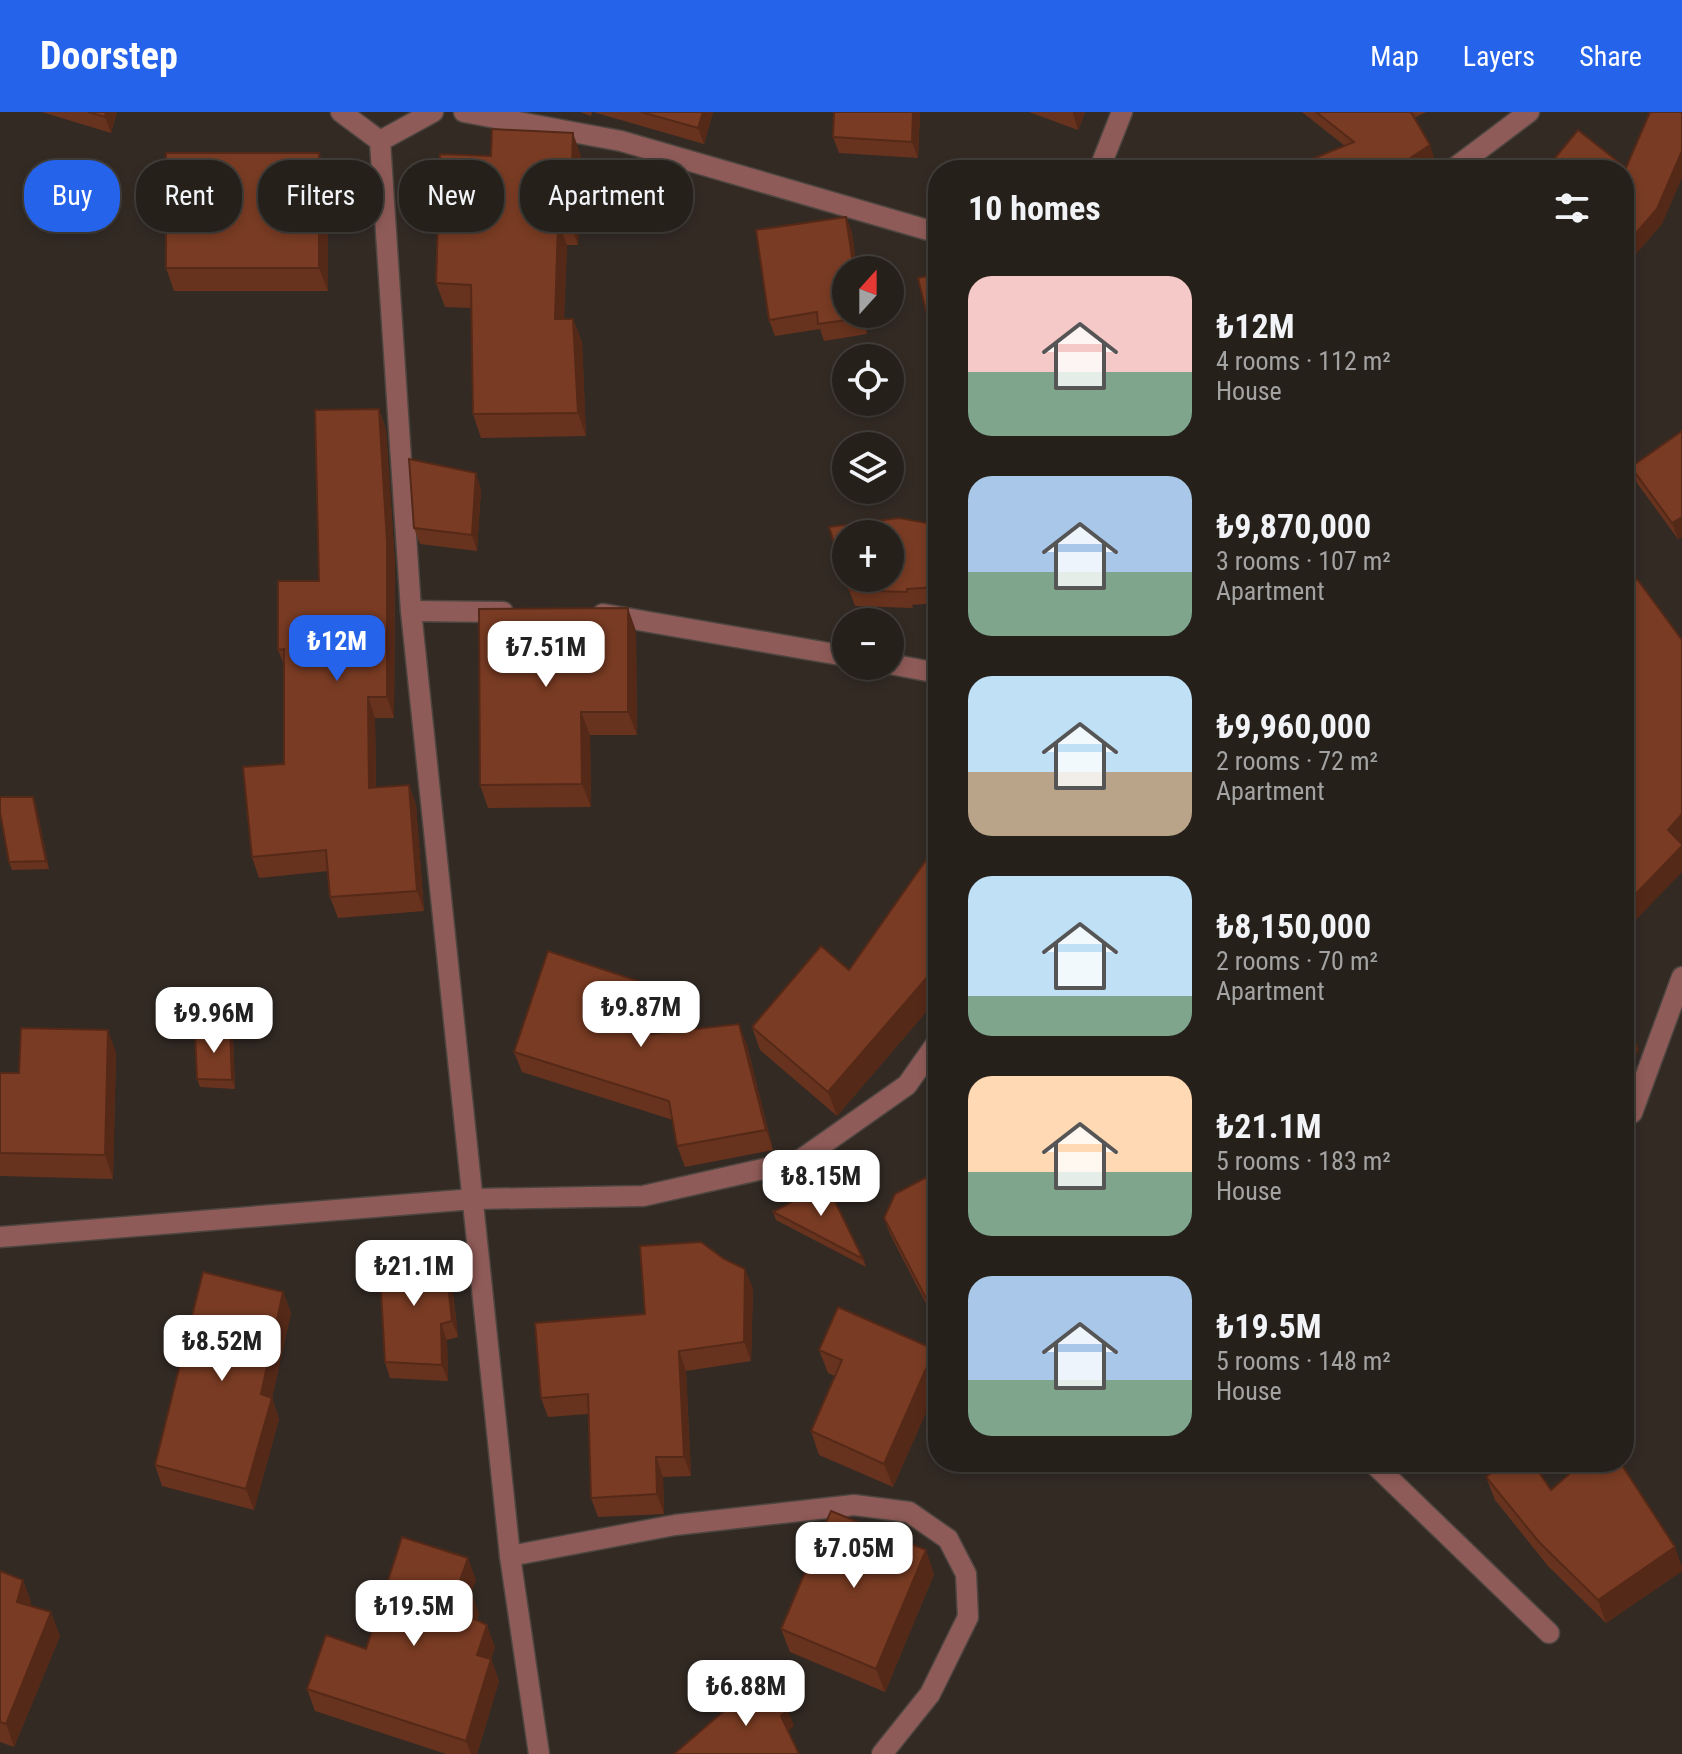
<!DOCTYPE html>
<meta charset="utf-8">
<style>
body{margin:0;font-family:"Roboto Condensed",sans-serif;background:#2e2824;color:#f1f3f6;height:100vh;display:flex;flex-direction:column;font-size:30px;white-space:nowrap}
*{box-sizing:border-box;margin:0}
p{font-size:26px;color:#a4a3a3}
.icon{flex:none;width:44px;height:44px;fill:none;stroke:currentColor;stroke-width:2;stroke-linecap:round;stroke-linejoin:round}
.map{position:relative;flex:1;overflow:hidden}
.details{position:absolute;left:928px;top:48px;width:706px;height:1312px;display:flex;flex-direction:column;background:#26201b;border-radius:32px;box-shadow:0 4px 12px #0003,0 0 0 2px #423e3a}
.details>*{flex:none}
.top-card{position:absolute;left:24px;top:48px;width:760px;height:72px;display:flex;gap:16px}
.needle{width:52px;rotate:21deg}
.fabs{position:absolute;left:832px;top:144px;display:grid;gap:16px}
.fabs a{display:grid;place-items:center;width:72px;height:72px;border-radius:50%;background:#26201b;box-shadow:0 4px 12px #0003,0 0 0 2px #423e3a;font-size:40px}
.price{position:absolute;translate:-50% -68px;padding:0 18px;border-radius:16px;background:#fff;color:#222;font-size:26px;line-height:52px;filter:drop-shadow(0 2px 4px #0008)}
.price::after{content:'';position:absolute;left:50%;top:48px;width:24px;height:18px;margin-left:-12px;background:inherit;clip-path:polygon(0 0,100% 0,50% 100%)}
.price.current{background:#2563eb;color:#fff}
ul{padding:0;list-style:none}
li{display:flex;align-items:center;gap:24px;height:200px;padding:0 40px}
li span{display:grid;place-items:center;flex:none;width:224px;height:160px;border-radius:24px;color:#555}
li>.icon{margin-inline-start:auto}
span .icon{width:96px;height:96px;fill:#fffc;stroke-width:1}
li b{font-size:34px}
h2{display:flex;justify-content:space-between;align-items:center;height:96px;padding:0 40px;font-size:34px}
.tag{padding:0 28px;border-radius:32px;background:#26201b;box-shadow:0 4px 12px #0003,0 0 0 2px #423e3a;font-size:28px;line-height:72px}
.tag.current{background:#2563eb;color:#fff}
header{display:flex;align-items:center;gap:48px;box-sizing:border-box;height:112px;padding:0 40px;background:#2563eb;color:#fff}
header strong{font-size:38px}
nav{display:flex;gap:44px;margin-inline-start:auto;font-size:28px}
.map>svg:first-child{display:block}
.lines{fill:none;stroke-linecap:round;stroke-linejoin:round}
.minor-casing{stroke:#4d453f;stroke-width:23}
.minor{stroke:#8f5b58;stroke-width:20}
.wall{fill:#68331e}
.shaded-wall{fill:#552918}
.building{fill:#793b23;stroke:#552918;stroke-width:2;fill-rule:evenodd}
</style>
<header>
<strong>Doorstep</strong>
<nav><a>Map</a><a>Layers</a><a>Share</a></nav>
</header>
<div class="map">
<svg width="1682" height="1642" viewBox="0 0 1682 1642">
<rect width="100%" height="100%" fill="#332a24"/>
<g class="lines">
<!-- minor casing -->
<g class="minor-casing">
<g id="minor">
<polyline points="341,0 380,29 411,499 510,1444 539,1642"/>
<polyline points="464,0 621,29 938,121"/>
<polyline points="380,29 433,0"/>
<polyline points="1099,58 1122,0"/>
<polyline points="1452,58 1529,0"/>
<polyline points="411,499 503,500"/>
<polyline points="603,502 846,544"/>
<polyline points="890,552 938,561"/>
<polyline points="1624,1000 1632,1001 1682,865"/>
<polyline points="0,1125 474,1087 643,1084 799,1049 907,973 938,929"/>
<polyline points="1372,1350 1549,1521"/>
<polyline points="510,1444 675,1413 854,1393 909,1400 948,1427 966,1462 968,1505 930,1582 882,1642"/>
</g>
</g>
<!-- minor -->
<use href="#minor" class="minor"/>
</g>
<!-- wall -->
<g class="wall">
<polygon points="42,0 117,0 111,21"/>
<polygon points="580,0 592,0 591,4"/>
<polygon points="593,0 713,0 704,32"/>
<polygon points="834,0 920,0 918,46 839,41 833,25"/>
<polygon points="1029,0 1085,0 1078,18"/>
<polygon points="1302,0 1426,0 1414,6 1435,48 1345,34"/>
<polygon points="319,41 328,64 328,179 174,179 166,156"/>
<polygon points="491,44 581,44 578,133 567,133 564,207 573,207 582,230 586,324 481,326 473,302 472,196 445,195 436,171"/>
<polygon points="846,105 852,121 857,158 846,158 846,202 864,202 867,222 824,229 820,217 775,224 769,208"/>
<polygon points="379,297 386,318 395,451 394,606 375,606 376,675 409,673 416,693 424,799 338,806 330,785 328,759 259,766 252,745 284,652 284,553 278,538 319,469"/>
<polygon points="1682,319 1678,427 1637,371 1631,355"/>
<polygon points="481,377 477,439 420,432 414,416"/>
<polygon points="938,413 938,491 912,493 913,496 855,494 849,478"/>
<polygon points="636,519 637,623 590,623 591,695 488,696 480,673"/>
<polygon points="36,693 49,757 12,758 9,750"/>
<polygon points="938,731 938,886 837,1004 760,938 752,915 849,858"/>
<polygon points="673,898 666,920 747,933 773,1038 685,1055 677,1034 673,1008 522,960 514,940"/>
<polygon points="230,918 233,927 235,977 200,975 197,967"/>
<polygon points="116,941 113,1067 0,1064 0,961 19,961"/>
<polygon points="938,1059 938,1203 933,1205 890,1122 884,1106"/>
<polygon points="773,1100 863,1147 866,1155 776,1108"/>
<polygon points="451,1162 458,1225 447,1228 448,1269 390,1266 385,1250"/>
<polygon points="753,1176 751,1249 686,1259 691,1364 663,1365 664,1402 598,1405 591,1386 588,1302 548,1305 541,1286 645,1202"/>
<polygon points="283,1180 291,1201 272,1286 279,1307 254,1398 162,1374 155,1353"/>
<polygon points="819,1238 938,1259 938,1273 893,1375 819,1343 811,1319 835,1264 828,1261"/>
<polygon points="1486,1365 1551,1378 1682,1455 1682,1459 1606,1511 1548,1454 1495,1388"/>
<polygon points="0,1459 23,1468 31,1491 30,1494 60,1524 14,1635 0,1630"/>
<polygon points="934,1462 885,1580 790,1540 781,1517"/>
<polygon points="476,1468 471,1481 479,1502 477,1508 495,1535 491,1547 499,1569 477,1642 446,1642 315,1599 307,1577 366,1537"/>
</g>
<!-- shaded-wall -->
<g class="shaded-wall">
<polygon points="106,0 117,0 111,21 105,5"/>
<polygon points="703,0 713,0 704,32 698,16"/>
<polygon points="913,0 920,0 918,46 912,30"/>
<polygon points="1073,0 1085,0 1078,18 1073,2"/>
<polygon points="573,21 581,44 578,133 570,110"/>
<polygon points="1430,33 1435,48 1421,58 1392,58"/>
<polygon points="1682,39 1682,66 1662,112 1624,156 1624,135"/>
<polygon points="319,41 328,64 328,179 319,156"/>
<polygon points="846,105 852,121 857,158 854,158"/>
<polygon points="558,110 567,133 563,230 555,207"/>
<polygon points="860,202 864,202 867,222 861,206"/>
<polygon points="573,207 582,230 586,324 578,301"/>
<polygon points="379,297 386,318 395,451 394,606 387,585"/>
<polygon points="476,361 481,377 477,439 472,423"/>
<polygon points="1682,405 1682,425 1678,427 1672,411"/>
<polygon points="628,496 636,519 637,623 628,600"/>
<polygon points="368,585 375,606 376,696 369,676"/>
<polygon points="581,600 590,623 591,695 582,672"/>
<polygon points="409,673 416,693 424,799 417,779"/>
<polygon points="33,685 36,693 49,757 46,749"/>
<polygon points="1682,702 1682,729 1675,737 1668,718"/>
<polygon points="1682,734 1682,760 1627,817 1624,809 1624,794"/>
<polygon points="936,855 938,862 938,886 837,1004 828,980"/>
<polygon points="665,878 673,898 659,942 652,922"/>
<polygon points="739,912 747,933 773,1038 766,1018"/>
<polygon points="108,918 116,941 113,1067 105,1043"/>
<polygon points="230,918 233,927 235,977 232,968"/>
<polygon points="1633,922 1639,938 1624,960 1624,936"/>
<polygon points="445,1146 451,1162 458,1225 452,1209"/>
<polygon points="745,1157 753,1176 751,1249 744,1230"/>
<polygon points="283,1180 291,1201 272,1286 279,1307 254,1398 246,1377 261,1282"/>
<polygon points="441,1212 447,1228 448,1269 442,1253"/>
<polygon points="929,1235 938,1259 938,1273 893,1375 884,1352"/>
<polygon points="679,1239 686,1259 691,1364 684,1345"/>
<polygon points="656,1345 663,1365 664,1402 657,1382"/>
<polygon points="1675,1435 1682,1455 1682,1459 1606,1511 1598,1488"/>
<polygon points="926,1438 934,1462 885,1580 876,1557"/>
<polygon points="468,1446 476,1468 471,1481 479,1502 472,1524 464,1502 457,1477"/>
<polygon points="23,1468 31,1491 26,1513 17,1490"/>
<polygon points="51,1500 60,1524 14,1635 6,1612"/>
<polygon points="487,1513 495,1535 485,1565 477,1543"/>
<polygon points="491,1547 499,1569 477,1642 471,1642 466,1629"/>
<polygon points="788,1598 794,1614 787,1620 781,1604"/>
</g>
<!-- building -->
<g class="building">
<polygon points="88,0 106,0 105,5"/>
<polygon points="641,0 703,0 698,16"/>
<polygon points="834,0 913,0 912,30 833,25"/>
<polygon points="1316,0 1411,0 1430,33 1392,58 1285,58 1354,30"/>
<polygon points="1650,0 1682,0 1682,39 1657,97 1624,135 1624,58 1545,58 1578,18 1626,56"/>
<polygon points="492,17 573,21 570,110 558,110 555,207 573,207 578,301 473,302 471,173 436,171 440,42 491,44"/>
<rect x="166" y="41" width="153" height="115"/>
<polygon points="846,105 854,158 846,158 846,202 860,202 861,206 818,212 817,200 769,208 756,118"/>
<polygon points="938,162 938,240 936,240 918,166"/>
<polygon points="379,297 387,430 387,585 368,585 369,676 409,673 417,779 330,785 326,738 252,745 243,655 284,652 284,537 278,538 278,469 319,469 315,298"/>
<polygon points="1682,319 1682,405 1672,411 1631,355"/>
<polygon points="409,347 476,361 472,423 414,416"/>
<path d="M899 406 938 413V475L907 477V480L849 478 829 415ZM846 422H890V466H846Z"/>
<polygon points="1637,467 1682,528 1682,702 1668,718 1682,732 1682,734 1624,794 1624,481"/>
<polygon points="628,496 628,600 581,600 582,672 480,673 479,497"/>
<polygon points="0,685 33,685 46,749 9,750 0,700"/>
<polygon points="938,731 938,857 936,855 828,980 752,915 821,834 849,858"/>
<polygon points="548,839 665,878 652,922 739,912 766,1018 677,1034 669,989 514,940"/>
<polygon points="21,916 108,918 105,1043 0,1041 0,961 19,961"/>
<polygon points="230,918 232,968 197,967 195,921"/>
<polygon points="1624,918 1633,922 1624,936"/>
<polygon points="938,1059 938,1185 928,1190 884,1106 895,1082"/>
<polygon points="826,1071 863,1147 773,1100"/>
<polygon points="701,1130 724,1147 745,1157 744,1230 679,1239 684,1345 656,1345 657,1382 591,1386 588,1282 541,1286 535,1211 645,1202 640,1134"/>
<polygon points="379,1144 445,1146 452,1209 441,1212 442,1253 385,1250"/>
<polygon points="203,1160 283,1180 261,1282 272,1286 246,1377 155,1353"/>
<polygon points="838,1195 929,1235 929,1250 884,1352 811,1319 842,1248 819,1238"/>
<polygon points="1505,1350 1532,1350 1551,1378 1583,1350 1620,1350 1675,1435 1598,1488 1539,1430 1486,1365"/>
<polygon points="831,1399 926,1438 876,1557 781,1517"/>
<polygon points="402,1425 468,1446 457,1477 471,1480 464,1502 487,1513 477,1543 491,1547 466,1629 307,1577 326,1523 366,1537"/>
<polygon points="0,1459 23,1468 17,1490 51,1500 6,1612 0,1610"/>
<polygon points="761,1567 788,1598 781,1604 799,1642 674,1642"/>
</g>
</svg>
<div class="fabs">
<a><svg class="needle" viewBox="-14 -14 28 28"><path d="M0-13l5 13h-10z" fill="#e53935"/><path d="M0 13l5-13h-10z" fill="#a4a3a3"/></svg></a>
<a><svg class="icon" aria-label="locate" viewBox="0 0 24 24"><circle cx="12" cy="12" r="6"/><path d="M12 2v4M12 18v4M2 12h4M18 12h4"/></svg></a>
<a><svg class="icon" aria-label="layers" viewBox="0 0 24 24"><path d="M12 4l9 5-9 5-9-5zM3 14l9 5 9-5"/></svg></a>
<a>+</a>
<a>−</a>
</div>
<b class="price current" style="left:337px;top:571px">₺12M</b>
<b class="price" style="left:546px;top:577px">₺7.51M</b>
<b class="price" style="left:641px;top:937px">₺9.87M</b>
<b class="price" style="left:214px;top:943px">₺9.96M</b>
<b class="price" style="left:821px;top:1106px">₺8.15M</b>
<b class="price" style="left:414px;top:1196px">₺21.1M</b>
<b class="price" style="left:222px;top:1271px">₺8.52M</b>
<b class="price" style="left:854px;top:1478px">₺7.05M</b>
<b class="price" style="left:414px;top:1536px">₺19.5M</b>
<b class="price" style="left:746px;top:1616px">₺6.88M</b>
<div class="top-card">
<a class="tag current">Buy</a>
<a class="tag">Rent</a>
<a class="tag">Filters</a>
<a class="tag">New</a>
<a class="tag">Apartment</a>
</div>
<section class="details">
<h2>10 homes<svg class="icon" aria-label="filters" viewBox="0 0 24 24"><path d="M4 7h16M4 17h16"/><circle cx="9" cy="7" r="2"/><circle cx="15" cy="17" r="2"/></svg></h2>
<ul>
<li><span style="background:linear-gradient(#f6c9c9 60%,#7fa58c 0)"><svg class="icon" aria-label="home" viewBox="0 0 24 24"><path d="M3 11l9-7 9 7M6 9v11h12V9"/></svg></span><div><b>₺12M</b><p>4 rooms · 112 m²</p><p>House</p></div></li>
<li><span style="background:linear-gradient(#a9c7e8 60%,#7fa58c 0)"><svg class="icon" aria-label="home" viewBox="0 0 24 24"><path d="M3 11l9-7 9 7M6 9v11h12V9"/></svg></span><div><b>₺9,870,000</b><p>3 rooms · 107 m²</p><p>Apartment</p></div></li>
<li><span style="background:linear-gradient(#bfe0f5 60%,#b9a48a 0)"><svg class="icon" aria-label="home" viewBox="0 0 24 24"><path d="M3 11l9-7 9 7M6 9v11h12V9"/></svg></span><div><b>₺9,960,000</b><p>2 rooms · 72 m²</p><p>Apartment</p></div></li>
<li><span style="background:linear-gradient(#bfe0f5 75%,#7fa58c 0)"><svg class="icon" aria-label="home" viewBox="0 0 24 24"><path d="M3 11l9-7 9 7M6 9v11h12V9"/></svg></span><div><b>₺8,150,000</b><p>2 rooms · 70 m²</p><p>Apartment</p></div></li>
<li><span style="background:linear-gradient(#ffd9b3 60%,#7fa58c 0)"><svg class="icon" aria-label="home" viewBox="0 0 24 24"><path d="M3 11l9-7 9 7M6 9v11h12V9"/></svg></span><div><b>₺21.1M</b><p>5 rooms · 183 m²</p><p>House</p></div></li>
<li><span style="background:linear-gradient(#a9c7e8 65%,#7fa58c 0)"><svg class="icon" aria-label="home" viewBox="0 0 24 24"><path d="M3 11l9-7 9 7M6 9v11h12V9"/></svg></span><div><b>₺19.5M</b><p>5 rooms · 148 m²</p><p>House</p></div></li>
</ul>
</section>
</div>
